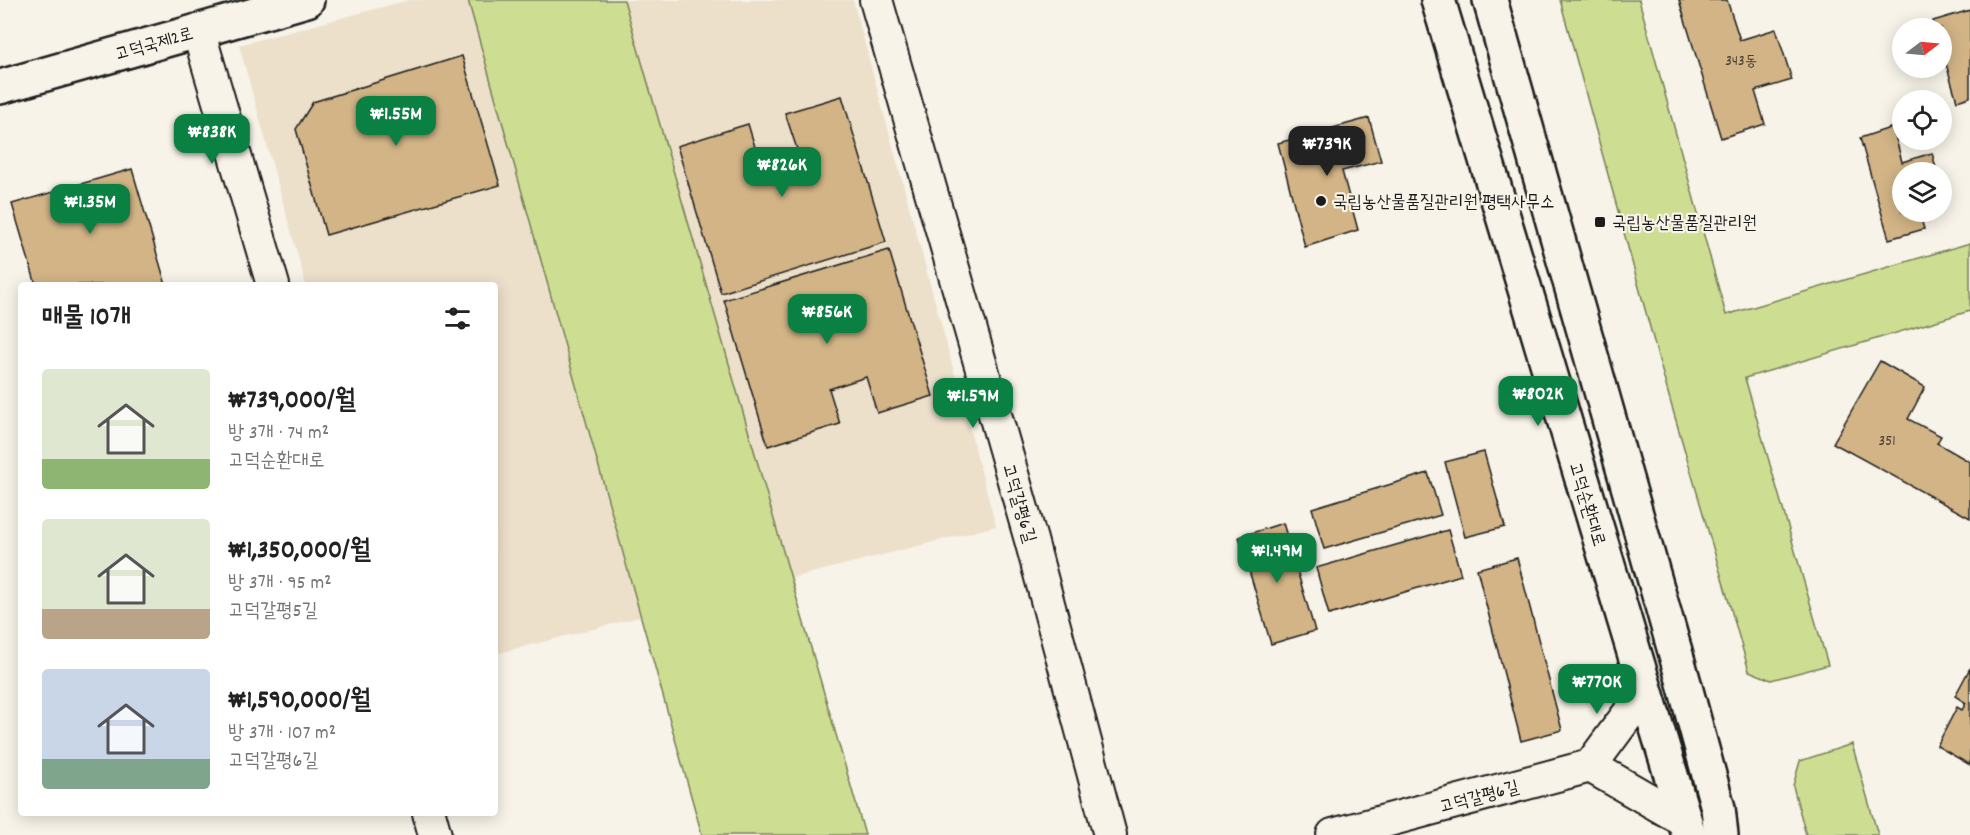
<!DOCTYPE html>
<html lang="ko">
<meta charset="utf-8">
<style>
body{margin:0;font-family:Dekko,"Poor Story",sans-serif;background:#f6f6f6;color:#222;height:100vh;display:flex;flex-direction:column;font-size:22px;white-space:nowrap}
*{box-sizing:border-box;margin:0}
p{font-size:20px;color:#767676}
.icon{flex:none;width:33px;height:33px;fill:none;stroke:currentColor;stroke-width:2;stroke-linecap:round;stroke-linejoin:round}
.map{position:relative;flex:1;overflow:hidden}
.details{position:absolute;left:18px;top:282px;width:480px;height:534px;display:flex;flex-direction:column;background:#fff;border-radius:6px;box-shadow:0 3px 15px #0003}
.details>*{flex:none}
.needle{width:39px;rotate:74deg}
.tools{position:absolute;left:1892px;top:18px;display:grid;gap:12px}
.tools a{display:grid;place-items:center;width:60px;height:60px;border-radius:50%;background:#fff;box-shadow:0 3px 15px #0003;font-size:30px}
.price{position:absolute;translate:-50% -51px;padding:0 14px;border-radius:12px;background:#0b8043;color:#fff;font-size:20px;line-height:39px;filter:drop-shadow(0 2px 3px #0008)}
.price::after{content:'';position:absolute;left:50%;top:36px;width:18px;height:14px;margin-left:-9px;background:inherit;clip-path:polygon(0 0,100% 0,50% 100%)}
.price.on{background:#222;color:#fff}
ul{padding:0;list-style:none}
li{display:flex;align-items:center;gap:18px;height:150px;padding:0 24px}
li span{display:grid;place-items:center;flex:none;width:168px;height:120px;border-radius:6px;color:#555}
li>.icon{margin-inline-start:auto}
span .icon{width:72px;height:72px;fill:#fffc;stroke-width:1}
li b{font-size:26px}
h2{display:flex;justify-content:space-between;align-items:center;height:72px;padding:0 24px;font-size:26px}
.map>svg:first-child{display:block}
.built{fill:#ece0cb}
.green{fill:#cdde92;stroke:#747d57;stroke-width:1.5}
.building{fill:#d2b486;stroke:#1c1c1c;stroke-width:1.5}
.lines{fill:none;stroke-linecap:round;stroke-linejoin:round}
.street-casing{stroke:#1c1c1c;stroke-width:36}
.secondary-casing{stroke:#1c1c1c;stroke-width:38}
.street{stroke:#f7f3e8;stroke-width:32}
.secondary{stroke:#f7f3e8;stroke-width:33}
.poi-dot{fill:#1c1c1c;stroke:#f7f3e8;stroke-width:2}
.labels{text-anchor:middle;stroke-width:4.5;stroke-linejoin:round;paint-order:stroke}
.number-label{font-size:15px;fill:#4a4236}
.street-label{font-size:18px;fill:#1c1c1c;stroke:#f7f3e8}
.poi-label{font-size:18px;fill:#1c1c1c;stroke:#f7f3e8;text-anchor:start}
</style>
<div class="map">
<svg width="1970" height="835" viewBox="0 0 1970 835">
<rect width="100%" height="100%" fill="#f7f3e8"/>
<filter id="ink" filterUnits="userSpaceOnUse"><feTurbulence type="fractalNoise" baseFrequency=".0167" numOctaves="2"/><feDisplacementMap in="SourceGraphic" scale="12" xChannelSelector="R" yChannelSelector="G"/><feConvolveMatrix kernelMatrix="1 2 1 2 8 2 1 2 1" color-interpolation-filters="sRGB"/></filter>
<g filter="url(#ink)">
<!-- built -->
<polygon class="built" points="409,0 853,0 996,526 495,654 495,285 306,285 239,45"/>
<!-- green -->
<g class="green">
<polygon points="468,0 624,0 865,835 702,835"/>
<polygon points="1560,0 1639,0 1726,315 1970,243 1970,311 1745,378 1828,665 1771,680 1749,671 1670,400"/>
<polygon points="1852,744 1878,835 1806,835 1793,786 1800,761"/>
</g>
<!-- building -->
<g class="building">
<polygon points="1679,0 1727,0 1740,40 1776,29 1792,80 1755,91 1765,124 1721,138"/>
<polygon points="1970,10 1970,97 1957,101 1941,47 1941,28 1935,28 1933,21"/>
<polygon points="462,56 500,185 326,235 296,129 313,102"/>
<polygon points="842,96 886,242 721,293 677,146 748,124 759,160 797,149 785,113"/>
<polygon points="1369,118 1381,161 1342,171 1358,230 1305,247 1278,143"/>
<polygon points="1893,127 1902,162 1932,153 1937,172 1902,172 1902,212 1919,212 1924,229 1889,239 1860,138"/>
<polygon points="132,169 166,285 36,285 12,204"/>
<polygon points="889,250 933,396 877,413 866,377 829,389 840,424 768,446 724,300"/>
<polygon points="1880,361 1925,387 1908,419 1941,436 1937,443 1970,462 1970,518 1833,443"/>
<polygon points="1484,452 1505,527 1465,537 1445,462"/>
<polygon points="1428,473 1441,515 1324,549 1312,508"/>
<polygon points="1283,523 1315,631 1271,644 1239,537"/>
<polygon points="1448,530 1461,575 1329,615 1316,568"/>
<polygon points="1517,558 1562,730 1521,741 1477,569"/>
<polygon points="1970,668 1970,765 1937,746 1957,707 1962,710 1966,703 1955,696"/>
</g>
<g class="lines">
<!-- street casing -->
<g class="street-casing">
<g id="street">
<polyline points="876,0 1031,540 1110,835"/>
<polyline points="198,30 273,285"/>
<polyline points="1590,766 1682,819"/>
<polyline points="1590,766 1644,693"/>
<polyline points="429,813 435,835"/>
<polyline points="1333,835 1590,766"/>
</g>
</g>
<!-- secondary casing -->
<g class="secondary-casing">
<g id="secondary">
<polyline points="1438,0 1689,835"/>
<polyline points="1490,0 1684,683 1718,808 1721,835"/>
<polyline points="0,87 307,0"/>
</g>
</g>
<!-- street -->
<use href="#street" class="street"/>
<!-- secondary -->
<use href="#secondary" class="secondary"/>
</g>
</g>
<!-- markers -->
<g class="poi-dot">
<circle cx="1321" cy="201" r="6"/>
<rect x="1594" y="216" width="12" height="12" rx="3"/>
</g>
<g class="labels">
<!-- number labels -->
<g class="number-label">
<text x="1741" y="65">343동</text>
<text x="1887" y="445">351</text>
</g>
<!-- street labels -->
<g class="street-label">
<text transform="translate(154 43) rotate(-16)" y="6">고덕국제2로</text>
<text transform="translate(1020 503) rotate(74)" y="6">고덕갈평6길</text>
<text transform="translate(1588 504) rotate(73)" y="6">고덕순환대로</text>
<text transform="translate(1479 796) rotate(-15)" y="6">고덕갈평6길</text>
</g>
<!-- poi labels -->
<g class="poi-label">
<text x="1333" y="207">국립농산물품질관리원 평택사무소</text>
<text x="1612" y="228">국립농산물품질관리원</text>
</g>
</g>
</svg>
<div class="tools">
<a><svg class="needle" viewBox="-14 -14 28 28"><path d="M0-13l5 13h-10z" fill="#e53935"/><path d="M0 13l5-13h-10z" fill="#767676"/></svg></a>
<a><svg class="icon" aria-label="locate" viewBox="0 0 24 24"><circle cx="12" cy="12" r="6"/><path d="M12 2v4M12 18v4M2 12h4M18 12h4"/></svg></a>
<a><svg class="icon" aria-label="layers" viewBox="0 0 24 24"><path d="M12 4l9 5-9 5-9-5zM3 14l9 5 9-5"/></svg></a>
</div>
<b class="price" style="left:396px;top:147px">₩1.55M</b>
<b class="price" style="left:212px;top:165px">₩838K</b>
<b class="price on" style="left:1327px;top:177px">₩739K</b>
<b class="price" style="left:782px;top:198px">₩826K</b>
<b class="price" style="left:90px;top:235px">₩1.35M</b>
<b class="price" style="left:827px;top:345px">₩856K</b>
<b class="price" style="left:1538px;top:427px">₩802K</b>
<b class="price" style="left:973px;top:429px">₩1.59M</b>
<b class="price" style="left:1277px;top:584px">₩1.49M</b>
<b class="price" style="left:1597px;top:715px">₩770K</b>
<section class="details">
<h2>매물 10개<svg class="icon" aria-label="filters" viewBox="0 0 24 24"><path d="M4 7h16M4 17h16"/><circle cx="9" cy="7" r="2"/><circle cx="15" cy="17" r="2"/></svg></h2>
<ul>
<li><span style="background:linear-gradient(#dfe7d0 75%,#8fb573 0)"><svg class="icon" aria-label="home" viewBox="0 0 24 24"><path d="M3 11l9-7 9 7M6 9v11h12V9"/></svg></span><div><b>₩739,000/월</b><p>방 3개 · 74 m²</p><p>고덕순환대로</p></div></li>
<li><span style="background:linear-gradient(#dfe7d0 75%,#b9a48a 0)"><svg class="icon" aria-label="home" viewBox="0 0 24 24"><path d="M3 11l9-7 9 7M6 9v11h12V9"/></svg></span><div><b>₩1,350,000/월</b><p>방 3개 · 95 m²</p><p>고덕갈평5길</p></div></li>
<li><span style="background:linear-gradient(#c9d6e8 75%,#7fa58c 0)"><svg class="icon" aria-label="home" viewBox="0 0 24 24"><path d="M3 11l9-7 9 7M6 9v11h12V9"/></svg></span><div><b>₩1,590,000/월</b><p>방 3개 · 107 m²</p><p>고덕갈평6길</p></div></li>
</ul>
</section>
</div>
